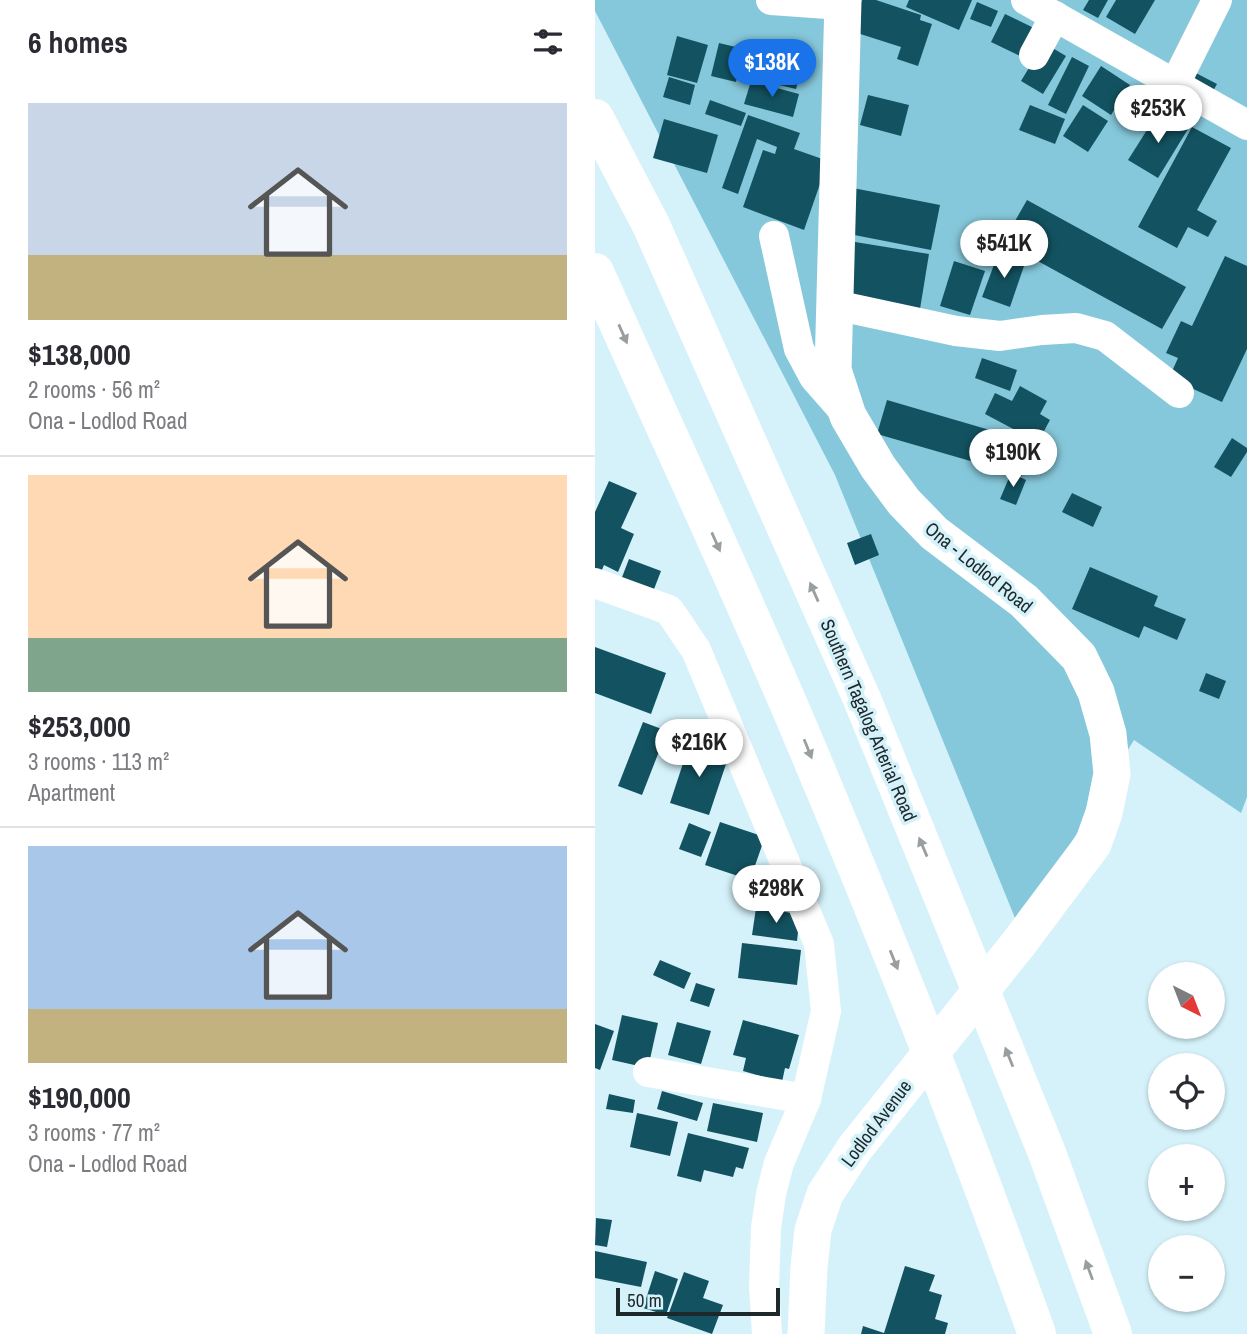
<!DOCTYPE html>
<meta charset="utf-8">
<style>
body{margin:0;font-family:"Archivo Narrow",sans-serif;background:#f2f2f3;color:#2b2b33;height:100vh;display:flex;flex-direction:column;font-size:26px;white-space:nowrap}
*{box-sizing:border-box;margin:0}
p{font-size:23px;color:#7c7c81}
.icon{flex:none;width:38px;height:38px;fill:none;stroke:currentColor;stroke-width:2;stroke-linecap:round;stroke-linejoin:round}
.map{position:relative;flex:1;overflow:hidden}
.details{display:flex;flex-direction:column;background:#fff;width:595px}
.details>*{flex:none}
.needle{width:46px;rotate:138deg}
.fabs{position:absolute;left:553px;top:962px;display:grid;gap:14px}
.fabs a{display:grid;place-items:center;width:77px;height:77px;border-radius:50%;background:#fff;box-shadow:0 2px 5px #0004;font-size:35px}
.scale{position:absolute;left:21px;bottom:18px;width:164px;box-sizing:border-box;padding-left:7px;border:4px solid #1d282b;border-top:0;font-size:19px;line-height:24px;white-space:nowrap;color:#1d282b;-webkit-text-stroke:5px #d5f2fa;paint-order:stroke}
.price{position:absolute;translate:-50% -60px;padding:0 16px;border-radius:24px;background:#fff;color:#222;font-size:23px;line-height:46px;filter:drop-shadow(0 2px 4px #0008)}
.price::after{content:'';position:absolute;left:50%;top:42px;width:21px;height:16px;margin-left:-10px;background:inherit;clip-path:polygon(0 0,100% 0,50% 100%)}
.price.active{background:#1a73e8;color:#fff}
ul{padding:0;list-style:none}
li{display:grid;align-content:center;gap:14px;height:371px;padding:0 28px}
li+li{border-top:2px solid #e1e1e2}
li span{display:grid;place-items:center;height:217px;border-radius:0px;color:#555}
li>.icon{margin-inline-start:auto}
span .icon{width:126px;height:126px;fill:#fffc;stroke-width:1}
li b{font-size:30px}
h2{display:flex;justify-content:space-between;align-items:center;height:84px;padding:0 28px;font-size:30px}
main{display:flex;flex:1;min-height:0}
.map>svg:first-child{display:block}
.green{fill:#86c8db}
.building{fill:#135361}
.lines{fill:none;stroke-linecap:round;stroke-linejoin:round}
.minor{stroke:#fff;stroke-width:30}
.major{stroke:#fff;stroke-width:37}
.highway{stroke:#fff;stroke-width:38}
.oneway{fill:#999ea0}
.labels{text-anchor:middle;stroke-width:7;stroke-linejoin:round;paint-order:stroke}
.street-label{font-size:19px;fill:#1d282b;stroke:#d5f2fa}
</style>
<main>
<section class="details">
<h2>6 homes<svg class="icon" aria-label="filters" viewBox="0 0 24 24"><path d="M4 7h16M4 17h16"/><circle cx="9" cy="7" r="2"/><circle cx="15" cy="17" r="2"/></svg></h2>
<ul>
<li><span style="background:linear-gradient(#c9d6e8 70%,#c2b280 0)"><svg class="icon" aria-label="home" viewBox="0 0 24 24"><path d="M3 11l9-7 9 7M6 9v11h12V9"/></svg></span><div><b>$138,000</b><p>2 rooms · 56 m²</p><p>Ona - Lodlod Road</p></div></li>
<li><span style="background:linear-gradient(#ffd9b3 75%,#7fa58c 0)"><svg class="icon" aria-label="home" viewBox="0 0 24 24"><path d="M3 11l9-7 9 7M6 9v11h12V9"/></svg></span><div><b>$253,000</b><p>3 rooms · 113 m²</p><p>Apartment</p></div></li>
<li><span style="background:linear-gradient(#a9c7e8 75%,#c2b280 0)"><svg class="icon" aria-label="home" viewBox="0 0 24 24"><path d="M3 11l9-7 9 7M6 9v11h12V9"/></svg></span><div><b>$190,000</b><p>3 rooms · 77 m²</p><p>Ona - Lodlod Road</p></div></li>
</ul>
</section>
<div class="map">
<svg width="652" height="1334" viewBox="0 0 652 1334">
<rect width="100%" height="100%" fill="#d5f2fa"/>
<!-- green -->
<polygon class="green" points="0,0 652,0 652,797 646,813 539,740 424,928 240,475 0,11"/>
<!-- building -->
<g class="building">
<polygon points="267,0 281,0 326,15 325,20 337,24 323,66 302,59 306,47 256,31"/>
<polygon points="314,0 377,0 364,30 311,7"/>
<polygon points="494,0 513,0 503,18 488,10"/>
<polygon points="521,0 560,0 540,34 511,17"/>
<polygon points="382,2 403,11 396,27 375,19"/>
<polygon points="410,14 441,29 427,57 396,42"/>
<polygon points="82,36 113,45 102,83 72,75"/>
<polygon points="124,43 149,49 141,82 116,76"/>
<polygon points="449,43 471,56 448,94 426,81"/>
<polygon points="155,50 208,64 201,89 148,76"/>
<polygon points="477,57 494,66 471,114 453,105"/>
<polygon points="506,66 535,85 516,115 487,96"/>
<polygon points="599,72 622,84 613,100 591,88"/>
<polygon points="74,77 100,85 95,105 68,97"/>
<polygon points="156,81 204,94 198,117 149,104"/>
<polygon points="273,95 314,105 306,136 265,125"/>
<polygon points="115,100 151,113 146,126 110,114"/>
<polygon points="435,105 470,119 460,144 424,130"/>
<polygon points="488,105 513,121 493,152 468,136"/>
<polygon points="564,111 593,129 563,178 533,160"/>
<polygon points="153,115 205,133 199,149 233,161 209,230 148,207 168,150 180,154 182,147 162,139 143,194 127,188"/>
<polygon points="69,119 123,135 112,173 58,158"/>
<polygon points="597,127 636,148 602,210 622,221 613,237 593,227 582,248 543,227"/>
<polygon points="258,188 345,205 336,250 249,233"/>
<polygon points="432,200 591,287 567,329 408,242"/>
<polygon points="254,241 334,254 325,309 245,297"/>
<polygon points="403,254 430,263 415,307 387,297"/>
<polygon points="630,256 652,266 652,349 627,402 574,378 583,358 571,353 586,321 597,326"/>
<polygon points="359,261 390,271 375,315 345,306"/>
<polygon points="387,358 422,370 415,391 380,378"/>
<polygon points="425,386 452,401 445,414 455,420 443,442 390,414 400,393 417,401"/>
<polygon points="292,400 405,433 403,442 435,452 427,476 282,434"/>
<polygon points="637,438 652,448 652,452 636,477 619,467"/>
<polygon points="416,473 431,480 421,505 405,499"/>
<polygon points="14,481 42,493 26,528 39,534 23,572 9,565 4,577 0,575 0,512"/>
<polygon points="477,493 507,507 498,527 467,512"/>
<polygon points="276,534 284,555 260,565 252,543"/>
<polygon points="34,559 66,571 56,597 24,585"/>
<polygon points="495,567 563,596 559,606 591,619 582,640 549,626 544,638 477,609"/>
<polygon points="0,647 71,673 56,714 0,693"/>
<polygon points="611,673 631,681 624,699 604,691"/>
<polygon points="48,722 72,731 47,795 23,786"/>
<polygon points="95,742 134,755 114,815 75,803"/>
<polygon points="125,822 170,837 155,880 110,865"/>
<polygon points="94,823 116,832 106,857 84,849"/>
<polygon points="161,908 205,914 202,941 157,935"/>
<polygon points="147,943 206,950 202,985 143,978"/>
<polygon points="65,960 96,973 89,989 58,975"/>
<polygon points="101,983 120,989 114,1007 95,1001"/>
<polygon points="27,1015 63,1023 53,1068 17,1060"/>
<polygon points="148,1020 204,1035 194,1069 190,1068 187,1082 148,1071 151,1058 138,1055"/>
<polygon points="82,1022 116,1031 106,1064 73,1055"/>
<polygon points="0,1024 19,1031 5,1070 0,1068"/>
<polygon points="67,1091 108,1103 102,1121 62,1109"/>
<polygon points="14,1094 40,1100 38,1113 11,1109"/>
<polygon points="118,1103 168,1113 162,1142 112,1131"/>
<polygon points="42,1113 83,1122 75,1156 35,1147"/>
<polygon points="93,1133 154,1148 148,1169 141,1167 138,1177 109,1170 106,1182 82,1176"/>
<polygon points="1,1218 17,1220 12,1247 0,1245"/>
<polygon points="0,1251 52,1262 46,1287 0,1278"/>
<polygon points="310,1266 340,1275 334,1291 347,1295 340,1319 353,1323 350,1334 266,1334 268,1326 289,1333"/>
<polygon points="60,1271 83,1279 71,1315 48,1308"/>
<polygon points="89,1272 114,1281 108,1298 128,1305 117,1334 72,1318"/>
</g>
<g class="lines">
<!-- minor -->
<g class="minor">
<polyline points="176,0 247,5"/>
<polyline points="431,0 652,125"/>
<polyline points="439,55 460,16"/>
<polyline points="580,84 622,0"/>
<polyline points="179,236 204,349 219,377 248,410"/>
<polyline points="240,305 361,331 405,336 447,330 481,328 510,336 584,393"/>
<polyline points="0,583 74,610 101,650 224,944 231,1011 211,1099 184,1163 176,1194 171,1228 169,1287 172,1334"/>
<polyline points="53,1072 211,1099"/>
</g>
<!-- major -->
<polyline class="major" points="211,1334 214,1267 218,1230 230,1194 260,1148 424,943 498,844 509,813 517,774 513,734 501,692 484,657 429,601 339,533 309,502 283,467 253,416 238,370 248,0"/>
<!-- highway -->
<g class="highway">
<polyline points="0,118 56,225 267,699 452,1153 518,1334"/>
<path d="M0 272C68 425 140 577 205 731 289 930 369 1131 442 1334"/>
</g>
</g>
<!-- one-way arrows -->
<defs><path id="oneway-solid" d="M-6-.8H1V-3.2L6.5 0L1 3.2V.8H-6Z" transform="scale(1.75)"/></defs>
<g class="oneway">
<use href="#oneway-solid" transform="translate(28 334) rotate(66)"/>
<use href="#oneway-solid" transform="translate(121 542) rotate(66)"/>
<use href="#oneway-solid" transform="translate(219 592) rotate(-114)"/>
<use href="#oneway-solid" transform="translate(213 749) rotate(68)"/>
<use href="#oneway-solid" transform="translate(328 847) rotate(-113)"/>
<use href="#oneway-solid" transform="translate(299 960) rotate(68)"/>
<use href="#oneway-solid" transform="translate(414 1057) rotate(-112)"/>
<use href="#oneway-solid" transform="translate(494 1270) rotate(-110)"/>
</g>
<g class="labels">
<!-- street labels -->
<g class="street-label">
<text transform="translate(384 567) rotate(39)" y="7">Ona - Lodlod Road</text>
<text transform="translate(274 720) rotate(67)" y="7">Southern Tagalog Arterial Road</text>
<text transform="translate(281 1123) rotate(-53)" y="7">Lodlod Avenue</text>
</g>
</g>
</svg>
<div class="fabs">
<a><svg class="needle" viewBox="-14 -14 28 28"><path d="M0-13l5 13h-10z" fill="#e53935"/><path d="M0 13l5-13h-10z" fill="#7c7c81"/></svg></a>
<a><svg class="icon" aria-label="locate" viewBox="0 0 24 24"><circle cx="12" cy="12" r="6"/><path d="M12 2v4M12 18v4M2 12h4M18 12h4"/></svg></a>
<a>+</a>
<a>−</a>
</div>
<div class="scale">50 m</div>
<b class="price active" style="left:177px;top:99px">$138K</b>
<b class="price" style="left:563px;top:145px">$253K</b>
<b class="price" style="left:409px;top:280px">$541K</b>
<b class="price" style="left:418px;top:489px">$190K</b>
<b class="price" style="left:104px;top:779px">$216K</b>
<b class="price" style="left:181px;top:925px">$298K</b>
</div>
</main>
